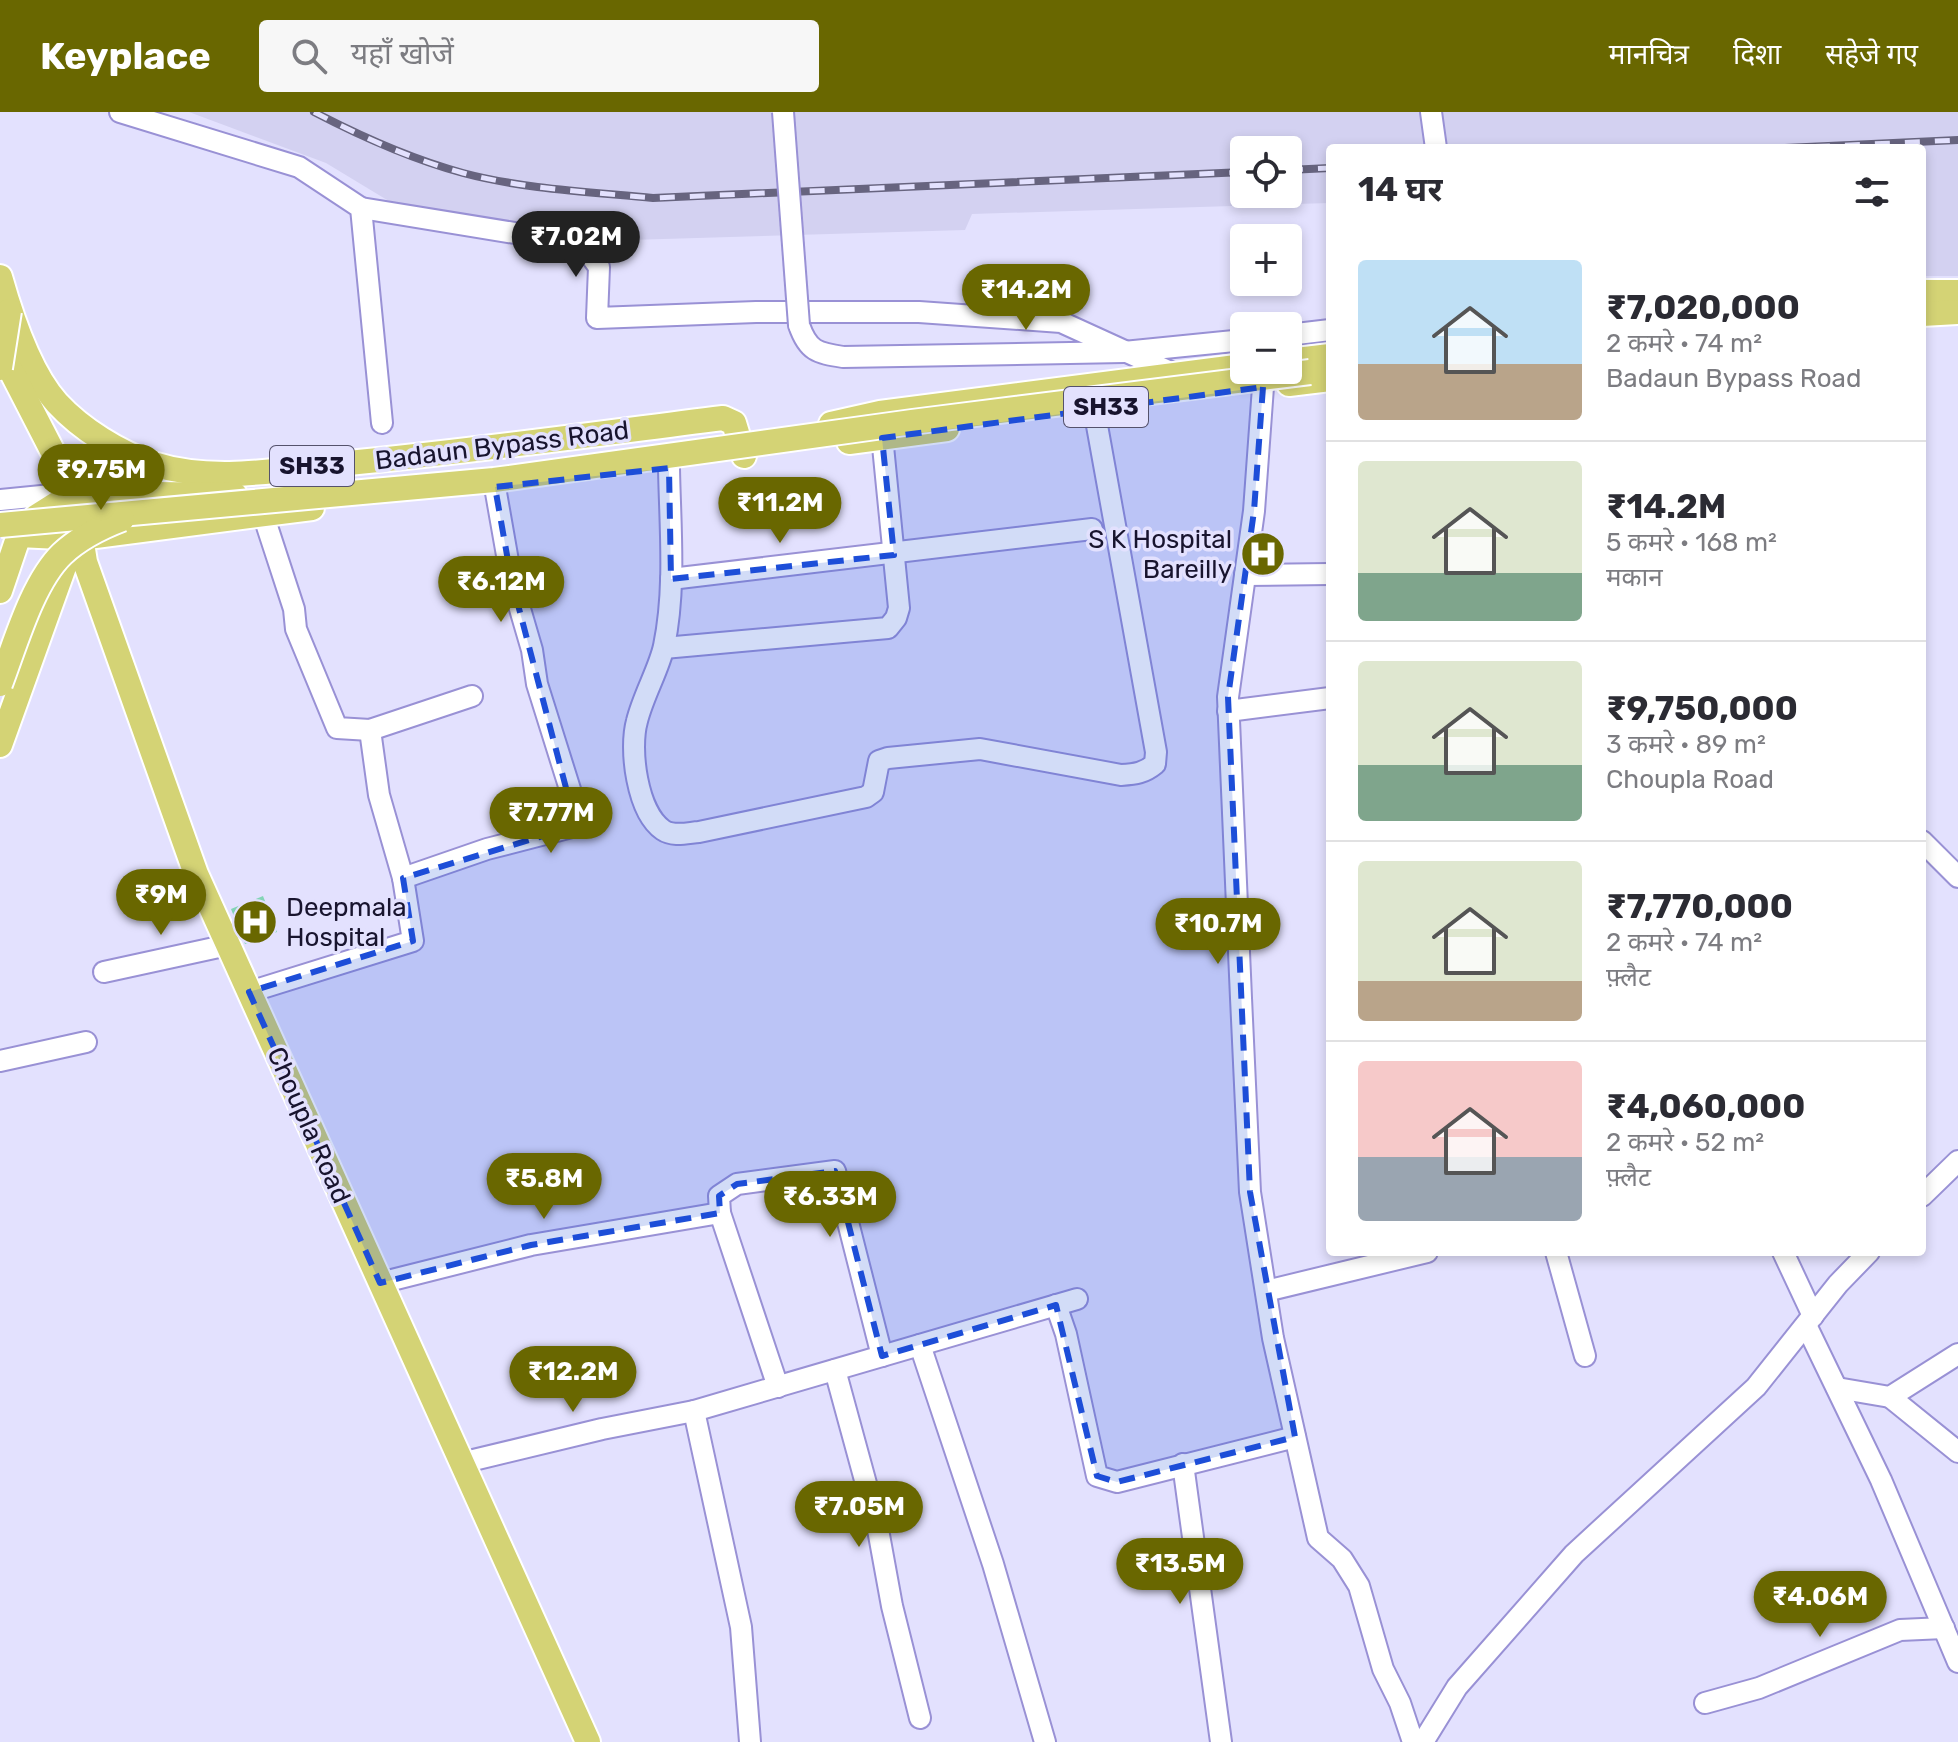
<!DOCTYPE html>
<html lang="hi">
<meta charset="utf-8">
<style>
body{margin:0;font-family:Rubik,"Noto Sans Devanagari",sans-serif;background:#f7f7f7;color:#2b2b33;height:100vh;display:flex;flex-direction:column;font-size:30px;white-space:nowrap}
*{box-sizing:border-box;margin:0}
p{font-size:26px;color:#7c7c81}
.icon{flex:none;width:44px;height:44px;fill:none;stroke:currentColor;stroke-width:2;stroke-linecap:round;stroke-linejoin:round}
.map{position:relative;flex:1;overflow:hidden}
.panel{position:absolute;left:1326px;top:32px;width:600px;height:1112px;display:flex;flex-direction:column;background:#fff;border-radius:8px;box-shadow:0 4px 12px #0003}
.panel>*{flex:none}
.controls{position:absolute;left:1230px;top:24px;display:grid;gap:16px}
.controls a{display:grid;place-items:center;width:72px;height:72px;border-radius:8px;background:#fff;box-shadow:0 4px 12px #0003;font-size:40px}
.price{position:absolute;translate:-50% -68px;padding:0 18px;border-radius:28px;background:#696700;color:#fff;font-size:26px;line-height:52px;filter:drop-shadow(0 2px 4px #0008)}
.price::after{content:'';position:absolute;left:50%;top:48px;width:24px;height:18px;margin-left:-12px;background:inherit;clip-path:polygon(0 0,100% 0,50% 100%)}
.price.active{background:#222;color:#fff}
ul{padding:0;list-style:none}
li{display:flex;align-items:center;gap:24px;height:200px;padding:0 32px}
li+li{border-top:2px solid #e1e1e2}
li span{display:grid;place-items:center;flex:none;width:224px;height:160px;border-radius:8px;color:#555}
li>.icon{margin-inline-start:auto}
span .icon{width:96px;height:96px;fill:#fffc;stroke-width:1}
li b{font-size:34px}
h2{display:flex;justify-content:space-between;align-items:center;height:96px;padding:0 32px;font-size:34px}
header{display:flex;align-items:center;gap:48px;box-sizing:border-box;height:112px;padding:0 40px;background:#696700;color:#fff}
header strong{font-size:38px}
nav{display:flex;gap:44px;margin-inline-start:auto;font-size:28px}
.search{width:560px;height:72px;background:#f7f7f7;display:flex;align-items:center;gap:20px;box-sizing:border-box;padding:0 28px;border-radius:8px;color:#7c7c81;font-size:30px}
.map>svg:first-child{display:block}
.built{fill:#d3d1f1;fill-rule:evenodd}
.building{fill:#83d4b6}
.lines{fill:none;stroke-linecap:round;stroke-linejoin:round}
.minor-casing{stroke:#9991d5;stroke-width:24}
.major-casing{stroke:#fff;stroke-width:28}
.minor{stroke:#fff;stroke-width:20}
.major{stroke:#d4d375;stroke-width:24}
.rail-casing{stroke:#67647f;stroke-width:8}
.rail{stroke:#e3e1fe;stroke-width:5;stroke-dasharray:15;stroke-linecap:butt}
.minor-bridge-casing{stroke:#9991d5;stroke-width:24;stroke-linecap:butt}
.major-bridge-casing{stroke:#fff;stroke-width:28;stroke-linecap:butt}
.minor-bridge{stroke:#fff;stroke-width:20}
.major-bridge{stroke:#d4d375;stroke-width:24}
.marked{fill:#1d4ed8;fill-opacity:0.2;stroke:#1d4ed8;stroke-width:6;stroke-dasharray:16 10;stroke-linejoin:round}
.labels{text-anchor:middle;stroke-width:7;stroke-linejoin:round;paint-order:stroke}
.shield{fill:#e3e1fe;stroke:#55526c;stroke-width:2}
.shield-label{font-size:24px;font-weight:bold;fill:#18142e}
.street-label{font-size:26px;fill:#18142e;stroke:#e3e1fe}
.poi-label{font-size:26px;fill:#18142e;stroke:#e3e1fe;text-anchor:end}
</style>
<header>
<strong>Keyplace</strong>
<div class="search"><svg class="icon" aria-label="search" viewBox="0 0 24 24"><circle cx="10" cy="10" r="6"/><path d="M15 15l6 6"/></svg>यहाँ खोजें</div>
<nav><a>मानचित्र</a><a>दिशा</a><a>सहेजे गए</a></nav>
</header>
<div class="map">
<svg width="1958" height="1630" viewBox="0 0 1958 1630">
<rect width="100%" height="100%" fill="#e3e1fe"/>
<!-- built -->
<path class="built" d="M189 0H1958V164H1922V36H1330V91L972 102 965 118 630 128 397 94 326 51ZM1244 38H1288V82H1244Z"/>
<!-- building -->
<g class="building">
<polygon points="1261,423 1267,423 1268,457 1255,456"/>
<polygon points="263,784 277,820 245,832 231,797"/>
</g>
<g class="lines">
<!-- minor casing -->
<g class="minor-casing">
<g id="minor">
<polyline points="120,0 299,55 361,96 382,311"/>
<polyline points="1431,0 1436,36"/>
<polyline points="361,96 582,132 599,155 597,206 756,200 919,200 1061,210 1175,262"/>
<path d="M799 213C808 239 817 241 843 245L1124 240 1244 228"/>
<polyline points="1288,223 1330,218"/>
<polyline points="1263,275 1254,399 1228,585 1241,886 1250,1080 1273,1226 1318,1426 1342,1447 1359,1474 1383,1557 1400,1591 1413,1630"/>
<path d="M669 356C670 414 676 476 664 534 659 557 643 584 637 609 629 637 637 700 663 718 673 725 687 721 699 720L866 685 873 680 879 649 888 646 980 637 1121 663C1136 662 1144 661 1155 652L1156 640 1094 297"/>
<polyline points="0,388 72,381"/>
<polyline points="263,402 294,497 296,517 337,616 370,618 472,584"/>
<polyline points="1245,463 1330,462"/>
<polyline points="671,467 1092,417"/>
<polyline points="664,536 888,516 896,506 899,496 881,314"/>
<polyline points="1228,599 1330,586"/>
<polyline points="1922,729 1958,765"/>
<polyline points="403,766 487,737 576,714 574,690 537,572 532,538 511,466 495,375"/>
<polyline points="104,860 228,833"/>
<polyline points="249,880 413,829 403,766 379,683 370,618"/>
<polyline points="0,949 86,930"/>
<polyline points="1922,1084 1958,1049"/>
<polyline points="1556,1140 1585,1244"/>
<polyline points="1783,1140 1813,1204"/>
<polyline points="380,1171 531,1133 720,1101"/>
<polyline points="1266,1179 1427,1140"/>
<polyline points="1056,1193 1066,1222 1097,1364 1117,1370 1295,1325"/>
<polyline points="1806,1213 1881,1368 1958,1550"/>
<polyline points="920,1233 993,1452 1045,1630"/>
<polyline points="835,1258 877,1412 892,1494 920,1606"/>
<polyline points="778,1275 720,1101 719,1084 737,1072 835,1059 882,1244"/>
<polyline points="1837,1276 1890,1285 1958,1242"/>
<polyline points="1890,1285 1958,1340"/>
<polyline points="461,1351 602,1317 694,1299"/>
<polyline points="1183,1352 1221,1630"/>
<polyline points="1705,1591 1759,1576 1900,1518 1944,1516"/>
<polyline points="750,1630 741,1515 694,1299 1077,1187"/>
<polyline points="1423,1630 1457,1575 1574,1442 1756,1275 1838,1172 1869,1140"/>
</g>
</g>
<!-- major casing -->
<g class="major-casing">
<g id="major">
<path d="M0 165C11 204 30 261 57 291 81 317 119 341 153 352 213 371 278 358 339 352 467 340 595 322 723 306L734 311 744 344"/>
<polyline points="1922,180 1958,180"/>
<polyline points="1922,202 1958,200"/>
<polyline points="0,234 4,245 74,381 85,450 196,762 588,1630"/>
<polyline points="1288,249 1330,244"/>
<polyline points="1289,272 1330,267"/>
<polyline points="831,312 880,301 1244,254"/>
<polyline points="849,330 947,317"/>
<polyline points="19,423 80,426 312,396"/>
<polyline points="0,479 19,423 36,405 74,381 235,383"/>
<polyline points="0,633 64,455 77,432"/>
</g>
</g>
<!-- minor -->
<use href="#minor" class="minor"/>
<!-- major -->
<use href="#major" class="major"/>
<!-- rail casing -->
<g class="rail-casing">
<g id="rail">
<path d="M314 0C362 25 411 47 463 61 523 77 591 80 653 86L1244 60"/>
<polyline points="1785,36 1958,28"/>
<polyline points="1288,58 1330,56"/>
</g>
</g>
<!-- rail -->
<use href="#rail" class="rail"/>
<!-- minor-bridge casing -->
<g class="minor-bridge-casing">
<polyline id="minor-bridge" points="783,0 799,213"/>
</g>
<!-- major-bridge casing -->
<g class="major-bridge-casing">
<g id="major-bridge">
<polyline points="0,256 9,199"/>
<polyline points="0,413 494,368 912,310 1310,260"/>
<path d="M0 572C15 533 32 471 62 442 79 426 101 415 122 407"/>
</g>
</g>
<!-- minor-bridge -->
<use href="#minor-bridge" class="minor-bridge"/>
<!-- major-bridge -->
<use href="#major-bridge" class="major-bridge"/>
</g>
<!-- marked area -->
<path class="marked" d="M1263 275 1254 399 1228 585 1250 1080 1295 1325 1117 1370 1097 1364 1056 1193 882 1244 835 1059 737 1072 719 1084 720 1101 531 1133 380 1171 249 880 413 829 403 766 576 714 511 466 495 375 669 356 671 467 894 443 882 326Z"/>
<!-- icons -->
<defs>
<g id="hospital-disc" transform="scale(2.3)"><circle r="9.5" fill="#696700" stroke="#e3e1fe"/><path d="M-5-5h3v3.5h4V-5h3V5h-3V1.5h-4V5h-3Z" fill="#fff"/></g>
</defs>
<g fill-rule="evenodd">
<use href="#hospital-disc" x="1263" y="442"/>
<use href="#hospital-disc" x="255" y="810"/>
</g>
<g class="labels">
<!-- shield labels -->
<g class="shield">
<rect x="1064" y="275" width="84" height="40" rx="6"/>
<rect x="270" y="334" width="84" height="40" rx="6"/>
</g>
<g class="shield-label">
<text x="1106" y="303">SH33</text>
<text x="312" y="362">SH33</text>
</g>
<!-- street labels -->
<g class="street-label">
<text transform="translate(502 333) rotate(-7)" y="9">Badaun Bypass Road</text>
<text transform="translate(309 1013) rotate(66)" y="9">Choupla Road</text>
</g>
<!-- poi labels -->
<g class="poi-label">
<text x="1232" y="436">S K Hospital<tspan x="1232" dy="30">Bareilly</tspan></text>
<text x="286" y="804" text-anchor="start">Deepmala<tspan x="286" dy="30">Hospital</tspan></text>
</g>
</g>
</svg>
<div class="controls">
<a><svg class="icon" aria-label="locate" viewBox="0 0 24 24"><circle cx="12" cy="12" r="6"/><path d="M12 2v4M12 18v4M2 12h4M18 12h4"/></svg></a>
<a>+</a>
<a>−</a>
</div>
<b class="price active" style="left:576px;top:167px">₹7.02M</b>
<b class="price" style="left:1026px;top:220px">₹14.2M</b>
<b class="price" style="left:101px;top:400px">₹9.75M</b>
<b class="price" style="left:780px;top:433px">₹11.2M</b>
<b class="price" style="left:501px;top:512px">₹6.12M</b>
<b class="price" style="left:551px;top:743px">₹7.77M</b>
<b class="price" style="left:161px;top:825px">₹9M</b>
<b class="price" style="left:1218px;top:854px">₹10.7M</b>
<b class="price" style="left:544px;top:1109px">₹5.8M</b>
<b class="price" style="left:830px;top:1127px">₹6.33M</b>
<b class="price" style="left:573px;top:1302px">₹12.2M</b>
<b class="price" style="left:859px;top:1437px">₹7.05M</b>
<b class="price" style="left:1180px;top:1494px">₹13.5M</b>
<b class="price" style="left:1820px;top:1527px">₹4.06M</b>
<section class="panel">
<h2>14 घर<svg class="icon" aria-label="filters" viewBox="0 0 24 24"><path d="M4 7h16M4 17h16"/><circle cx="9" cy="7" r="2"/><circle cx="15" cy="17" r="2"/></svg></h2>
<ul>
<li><span style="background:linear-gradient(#bfe0f5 65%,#b9a48a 0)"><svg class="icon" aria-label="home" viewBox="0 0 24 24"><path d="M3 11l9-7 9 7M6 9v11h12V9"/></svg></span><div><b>₹7,020,000</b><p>2 कमरे · 74 m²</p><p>Badaun Bypass Road</p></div></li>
<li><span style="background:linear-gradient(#dfe7d0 70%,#7fa58c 0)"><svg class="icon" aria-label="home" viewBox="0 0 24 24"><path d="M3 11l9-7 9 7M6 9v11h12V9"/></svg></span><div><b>₹14.2M</b><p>5 कमरे · 168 m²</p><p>मकान</p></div></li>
<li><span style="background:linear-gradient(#dfe7d0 65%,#7fa58c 0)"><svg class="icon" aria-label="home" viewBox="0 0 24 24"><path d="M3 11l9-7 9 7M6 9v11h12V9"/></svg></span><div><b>₹9,750,000</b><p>3 कमरे · 89 m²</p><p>Choupla Road</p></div></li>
<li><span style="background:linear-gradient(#dfe7d0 75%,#b9a48a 0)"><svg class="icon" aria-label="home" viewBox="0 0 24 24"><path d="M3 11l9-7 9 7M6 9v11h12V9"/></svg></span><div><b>₹7,770,000</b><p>2 कमरे · 74 m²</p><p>फ़्लैट</p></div></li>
<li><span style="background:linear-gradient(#f6c9c9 60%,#9aa5b1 0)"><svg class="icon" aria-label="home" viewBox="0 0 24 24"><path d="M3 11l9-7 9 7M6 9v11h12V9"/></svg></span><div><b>₹4,060,000</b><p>2 कमरे · 52 m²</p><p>फ़्लैट</p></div></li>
</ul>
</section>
</div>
